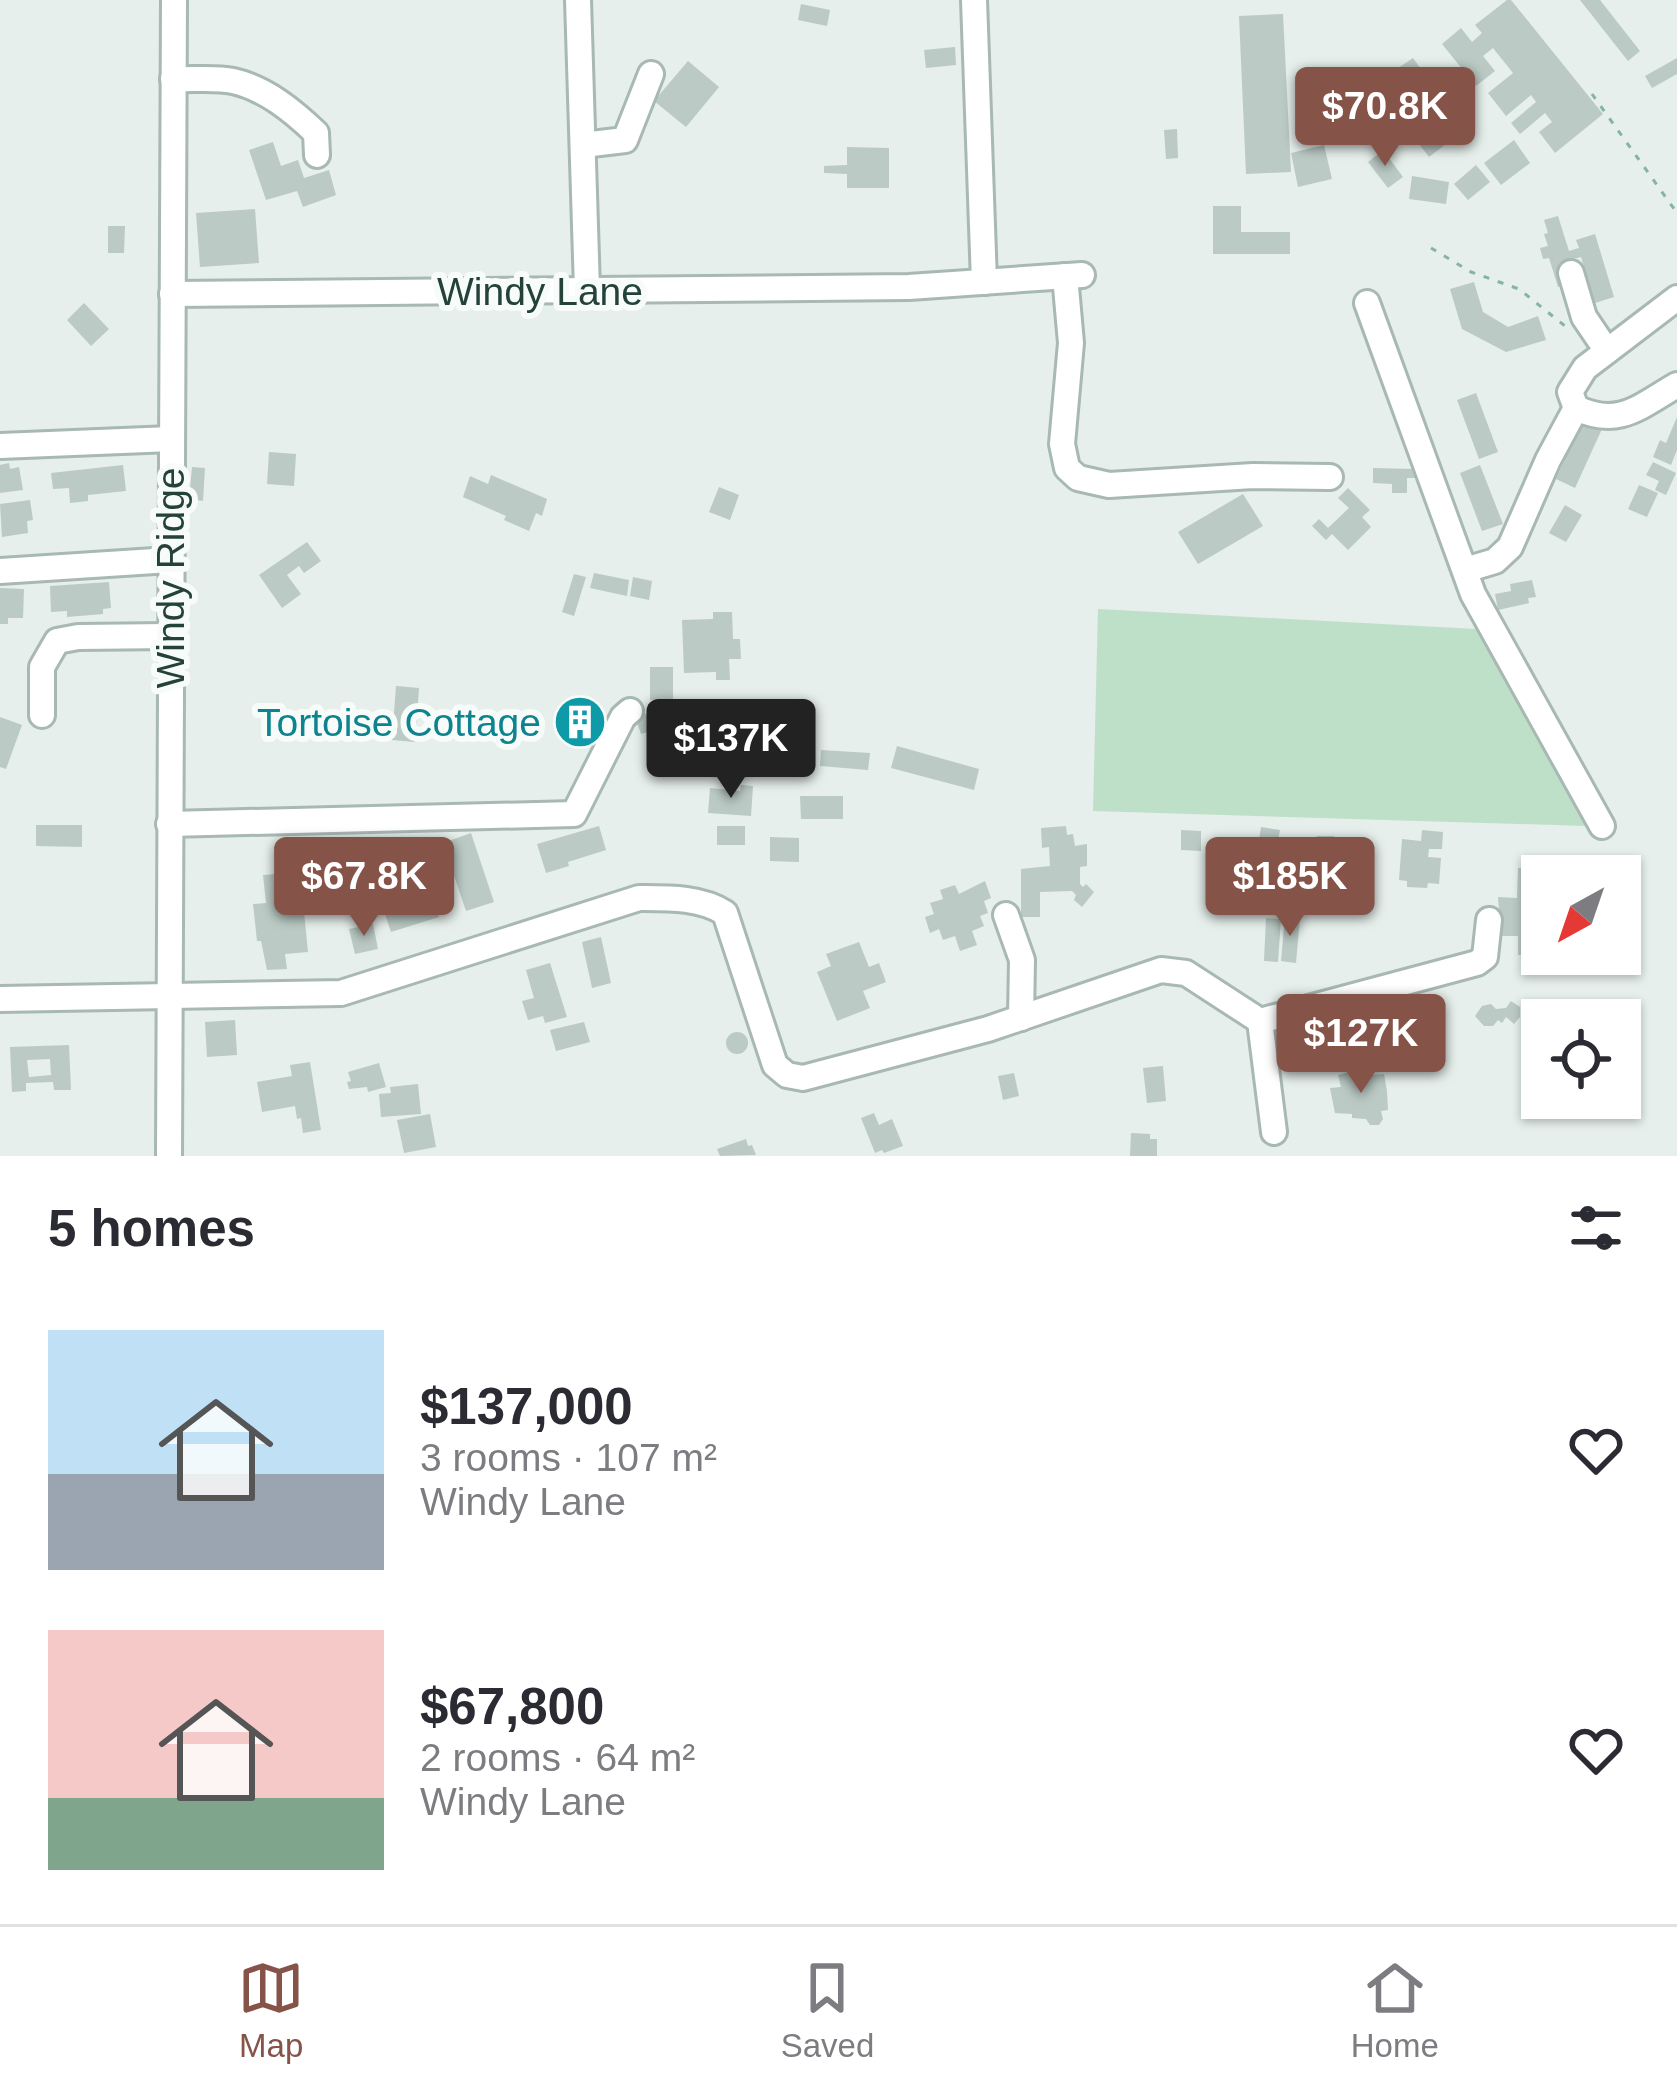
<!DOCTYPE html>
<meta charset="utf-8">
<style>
body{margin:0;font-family:Arial,sans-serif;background:#f7f7f7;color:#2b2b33;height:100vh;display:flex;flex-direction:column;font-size:45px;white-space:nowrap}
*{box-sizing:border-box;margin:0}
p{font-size:39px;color:#7c7c81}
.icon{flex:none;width:66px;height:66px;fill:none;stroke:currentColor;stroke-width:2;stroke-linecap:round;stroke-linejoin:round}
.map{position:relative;height:1156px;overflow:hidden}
.drawer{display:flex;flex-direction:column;background:#fff;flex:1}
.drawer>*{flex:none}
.needle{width:78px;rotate:220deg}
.fabs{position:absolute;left:1521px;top:855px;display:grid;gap:24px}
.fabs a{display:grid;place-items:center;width:120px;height:120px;border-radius:0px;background:#fff;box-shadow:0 3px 9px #0004;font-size:60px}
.price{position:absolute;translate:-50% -102px;padding:0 27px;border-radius:12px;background:#855347;color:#fff;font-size:39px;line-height:78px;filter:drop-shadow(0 3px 6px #0008)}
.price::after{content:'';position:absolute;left:50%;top:72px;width:36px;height:27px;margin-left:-18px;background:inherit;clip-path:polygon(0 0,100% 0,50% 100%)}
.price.active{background:#222;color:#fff}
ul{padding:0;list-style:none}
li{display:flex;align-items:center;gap:36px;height:300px;padding:0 48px}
li span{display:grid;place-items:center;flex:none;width:336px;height:240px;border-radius:0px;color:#555}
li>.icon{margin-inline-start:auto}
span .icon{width:144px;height:144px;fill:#fffc;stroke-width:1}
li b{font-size:51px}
h2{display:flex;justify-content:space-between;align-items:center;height:144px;padding:0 48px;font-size:51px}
.tab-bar{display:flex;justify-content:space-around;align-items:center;height:168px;border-top:3px solid #e1e1e2;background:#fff;font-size:33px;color:#7c7c81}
.tab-bar a{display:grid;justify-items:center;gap:6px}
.tab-bar .active{color:#855347}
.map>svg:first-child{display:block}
.green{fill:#bfe0c8}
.building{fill:#bbcac4;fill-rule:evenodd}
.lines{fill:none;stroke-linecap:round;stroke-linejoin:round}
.minor-casing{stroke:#a8b8b2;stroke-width:30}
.path{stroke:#86b3a5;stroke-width:3;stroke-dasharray:6 9;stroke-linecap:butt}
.minor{stroke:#fff;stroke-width:24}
.labels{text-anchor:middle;stroke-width:12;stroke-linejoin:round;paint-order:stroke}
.street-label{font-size:39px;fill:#24423a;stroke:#f7fbf9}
.culture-label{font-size:39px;fill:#0d838f;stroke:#f7fbf9;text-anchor:end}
</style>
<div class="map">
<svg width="1677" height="1156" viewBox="0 0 1677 1156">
<rect width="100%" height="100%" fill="#e6efeb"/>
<!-- green -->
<polygon class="green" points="1098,609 1476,629 1586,826 1093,811"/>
<!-- building -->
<g class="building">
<polygon points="1507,0 1511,0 1603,114 1555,153 1539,132 1552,122 1545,113 1520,134 1511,123 1536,102 1531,95 1506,116 1488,93 1513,73 1493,48 1483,56 1495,71 1476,86 1442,44 1461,28 1472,42 1482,33 1475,25"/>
<polygon points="1580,0 1600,0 1640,51 1628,61"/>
<polygon points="801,4 830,10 827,26 798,20"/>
<polygon points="1283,14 1291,172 1246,174 1239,16"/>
<polygon points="955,47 956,65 926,68 924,50"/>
<polygon points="1413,58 1426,76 1398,95 1385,77"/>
<polygon points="1677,58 1677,74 1652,88 1645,76"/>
<polygon points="688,61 719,87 686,127 654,101"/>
<polygon points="1379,98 1399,121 1373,143 1353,120"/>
<polygon points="1454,105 1470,126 1429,157 1413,136"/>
<polygon points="1177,129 1178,158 1166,159 1164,130"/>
<polygon points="1514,140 1530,163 1501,185 1484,163"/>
<polygon points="273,142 281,166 298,160 304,178 329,170 336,195 303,207 297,191 266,200 249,150"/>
<polygon points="1324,145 1332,179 1298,187 1291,153"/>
<polygon points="847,147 889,148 889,188 847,188 847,174 824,173 824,166 847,165"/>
<polygon points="1383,150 1403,177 1388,188 1368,162"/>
<polygon points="1476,165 1490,182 1468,200 1454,184"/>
<polygon points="1412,176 1449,182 1446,204 1409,199"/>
<polygon points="1213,206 1241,206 1241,232 1290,232 1290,254 1213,254"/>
<polygon points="255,209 259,263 200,267 196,213"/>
<polygon points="1558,216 1569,251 1579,248 1576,240 1595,234 1614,297 1595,303 1581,257 1573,259 1575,266 1572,283 1558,287 1549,258 1543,259 1540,248 1548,246 1544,234 1548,233 1544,220"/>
<polygon points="108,226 125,226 124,253 108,253"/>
<polygon points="1474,282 1483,312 1508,327 1538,316 1546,340 1506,352 1462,329 1450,289"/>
<polygon points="84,303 109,329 91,346 67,320"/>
<polygon points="1476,393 1498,452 1479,459 1457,400"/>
<polygon points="1677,417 1677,450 1671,465 1653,457 1660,440 1666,443"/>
<polygon points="1583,420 1602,429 1575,488 1556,479"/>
<polygon points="269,452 296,454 294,486 267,484"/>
<polygon points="1653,462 1676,473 1666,495 1655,490 1659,481 1646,475"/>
<polygon points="9,463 10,469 19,467 23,490 0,493 0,465"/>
<polygon points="123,465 126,491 88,495 88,501 70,503 69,488 53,489 51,473"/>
<polygon points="1480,465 1503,524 1482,531 1460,473"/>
<polygon points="192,467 205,468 203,501 189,499"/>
<polygon points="1373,468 1415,469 1415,478 1407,478 1407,493 1392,493 1392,484 1373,483"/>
<polygon points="491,475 547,499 542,516 536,513 529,531 504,520 506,516 463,497 470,476 488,484"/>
<polygon points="1639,485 1658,493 1647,517 1628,509"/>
<polygon points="719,487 739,495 730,520 709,512"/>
<polygon points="1348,488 1370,510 1362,517 1371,527 1348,550 1332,534 1326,540 1312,526 1319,519 1328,528 1349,508 1338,498"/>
<polygon points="1243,494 1263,526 1198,564 1178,532"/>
<polygon points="30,500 33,520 27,521 28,533 2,537 0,504"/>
<polygon points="1565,505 1582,515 1566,542 1549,533"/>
<polygon points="307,542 321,561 304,573 299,566 287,575 301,594 282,608 259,575"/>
<polygon points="594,573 629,580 627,596 590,588"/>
<polygon points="574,574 586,577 574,616 562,612"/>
<polygon points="633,577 652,581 649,600 630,596"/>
<polygon points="1532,580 1536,597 1528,598 1529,603 1498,610 1495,594 1511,591 1510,584"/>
<polygon points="109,582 111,608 103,609 103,614 67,617 67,611 51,612 50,586"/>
<polygon points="0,588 24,589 23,618 8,618 8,624 0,624"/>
<polygon points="713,612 732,612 733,639 740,639 741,659 729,659 730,680 716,680 716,672 684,673 682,620 713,619"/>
<rect x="650" y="667" width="23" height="33"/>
<polygon points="396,686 419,688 415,742 392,740"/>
<polygon points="568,705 599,713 593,738 585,736 584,742 568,738 569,732 562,730"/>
<polygon points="650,712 652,717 662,714 670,737 658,741 654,730 641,734 636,720 640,719 640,716"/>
<polygon points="0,717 22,725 6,769 0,767"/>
<polygon points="897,746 979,769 974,790 891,768"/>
<polygon points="821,750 870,753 868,770 820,766"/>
<polygon points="741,785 753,786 751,816 708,813 710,788 740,791"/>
<polygon points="800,796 843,796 843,819 801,819"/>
<polygon points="36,825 82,825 82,847 36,846"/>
<polygon points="599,826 606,850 568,862 569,866 546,873 537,844"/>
<rect x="717" y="826" width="28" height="19"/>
<polygon points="1066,826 1067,835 1073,834 1075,846 1087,844 1087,866 1080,867 1080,884 1083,887 1086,884 1094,892 1082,907 1074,900 1076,895 1072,891 1040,892 1040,917 1021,917 1021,869 1050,866 1049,847 1042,848 1041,828"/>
<polygon points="1261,827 1280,830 1278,841 1285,842 1280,870 1261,866 1259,874 1248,873 1247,879 1227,876 1226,882 1210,879 1217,840 1258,847"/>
<polygon points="1181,830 1201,831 1201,851 1181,850"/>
<polygon points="1422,830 1443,832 1442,849 1429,849 1428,857 1441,858 1439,884 1428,883 1427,888 1407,887 1407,881 1399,880 1402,839 1421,841"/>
<polygon points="471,833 494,902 466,911 443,843"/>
<polygon points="1317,836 1334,836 1334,850 1357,851 1356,879 1343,879 1342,883 1321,881 1322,870 1314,870"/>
<polygon points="770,837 799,838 799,862 770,861"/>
<polygon points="1518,868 1540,868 1541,955 1518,955 1518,936 1501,936 1498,897 1517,898"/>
<polygon points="300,872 308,952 285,954 287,969 267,970 261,941 257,941 253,904 266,903 263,875"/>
<polygon points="985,881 991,898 984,901 988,913 980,916 984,926 972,931 977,945 960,951 955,936 943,940 939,929 930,933 925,917 934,914 930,903 943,899 940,890 955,885 959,894"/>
<polygon points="437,886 444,907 436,909 439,917 391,932 384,911 426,898 424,890"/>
<polygon points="1285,916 1300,918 1296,963 1281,961"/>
<polygon points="1266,918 1281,919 1278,962 1264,961"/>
<polygon points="373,924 378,949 355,954 349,929"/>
<polygon points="601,937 611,983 592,988 582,942"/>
<polygon points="859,942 869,967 879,963 886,982 863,991 870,1008 837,1021 817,972 831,966 826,954"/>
<polygon points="550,963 567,1017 545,1023 543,1016 528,1020 522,1001 534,998 526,970"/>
<polygon points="1511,1001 1520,1007 1520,1017 1514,1024 1506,1017 1502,1023 1498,1020 1493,1026 1484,1026 1475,1016 1482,1006 1491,1004 1496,1009 1506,1008"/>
<polygon points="1352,1010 1356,1019 1385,1010 1396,1045 1389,1047 1390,1054 1375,1059 1373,1052 1350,1058 1347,1051 1333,1055 1323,1020"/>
<polygon points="235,1020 237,1055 207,1057 205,1022"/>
<polygon points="584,1022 590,1042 556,1051 550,1030"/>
<circle cx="737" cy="1043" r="11"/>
<path d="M69 1045 71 1090H54L53 1082 26 1083V1091L12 1092 10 1047ZM50 1059 51 1075 29 1077 27 1060Z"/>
<polygon points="310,1062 321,1130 303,1133 301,1118 297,1119 295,1106 262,1112 257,1082 292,1076 290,1065"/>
<polygon points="379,1063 386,1087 368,1092 367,1087 349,1089 347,1082 351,1081 348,1072"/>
<polygon points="1163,1066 1166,1101 1147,1103 1143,1068"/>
<polygon points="1370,1067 1372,1075 1384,1074 1387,1091 1388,1110 1381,1111 1383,1119 1379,1125 1370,1125 1366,1119 1352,1118 1352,1114 1335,1113 1330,1088 1341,1087 1338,1075"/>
<polygon points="1014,1073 1019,1096 1003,1100 998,1076"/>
<polygon points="418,1084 421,1114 381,1117 379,1094 391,1093 390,1087"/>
<polygon points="874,1113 879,1125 892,1119 903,1146 884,1153 882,1150 875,1153 861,1118"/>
<polygon points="430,1114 436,1147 404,1153 397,1120"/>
<polygon points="1131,1133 1150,1134 1150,1139 1157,1139 1157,1156 1130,1156"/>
<polygon points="746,1139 748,1146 752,1145 756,1155 720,1156 717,1149"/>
</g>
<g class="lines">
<!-- minor casing -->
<g class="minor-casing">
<g id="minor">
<polyline points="578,0 587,290"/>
<polyline points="974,0 984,282"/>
<path d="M173 79C193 80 214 77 233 81 265 88 293 111 316 133L317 155"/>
<polyline points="583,145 625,140 651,74"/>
<polyline points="1571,273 1584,317 1607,351"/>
<polyline points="1065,276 1071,343 1062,444 1067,468 1078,478 1109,485 1253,476 1330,477"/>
<polyline points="172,294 909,287 1082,275"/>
<path d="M1677 298 1585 368 1570 392 1576 408C1619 428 1639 407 1677 385"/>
<polyline points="1367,303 1473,594 1602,826"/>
<polyline points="0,446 171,439"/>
<polyline points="1465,570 1495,561 1510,547 1548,460 1576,408"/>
<polyline points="0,571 170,560"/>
<polyline points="42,715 42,667 57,641 78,637 170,636"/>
<polyline points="169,824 574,814 623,717 630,711"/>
<polyline points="1006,915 1022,960 1021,1018"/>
<path d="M0 999 341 993 639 898C667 898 701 897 725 913L775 1065 787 1075 803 1078 988 1029 1161 970 1186 973 1260 1021 1274 1132"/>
<polyline points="1260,1021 1477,963 1485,957 1489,920"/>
<polyline points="169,1156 174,0"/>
</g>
</g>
<!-- path -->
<g class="path">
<polyline points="1592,94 1677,213"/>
<polyline points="1431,248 1471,272 1519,289 1565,326"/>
</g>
<!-- minor -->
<use href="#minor" class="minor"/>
</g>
<!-- icons -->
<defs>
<g id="building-disc" transform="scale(2.7)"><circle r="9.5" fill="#0f9aa8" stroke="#f7fbf9"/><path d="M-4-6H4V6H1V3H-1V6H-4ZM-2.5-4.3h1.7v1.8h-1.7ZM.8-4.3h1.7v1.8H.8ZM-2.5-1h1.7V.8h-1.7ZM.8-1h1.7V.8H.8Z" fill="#fff"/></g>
</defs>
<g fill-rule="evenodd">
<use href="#building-disc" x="580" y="722"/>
</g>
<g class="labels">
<!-- street labels -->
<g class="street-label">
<text x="540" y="305">Windy Lane</text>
<text transform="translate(170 578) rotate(-90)" y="14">Windy Ridge</text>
</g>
<!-- culture labels -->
<g class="culture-label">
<text x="541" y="736">Tortoise Cottage</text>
</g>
</g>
</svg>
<div class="fabs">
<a><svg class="needle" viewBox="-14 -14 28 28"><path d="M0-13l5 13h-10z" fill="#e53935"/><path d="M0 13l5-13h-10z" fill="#7c7c81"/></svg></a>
<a><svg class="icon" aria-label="locate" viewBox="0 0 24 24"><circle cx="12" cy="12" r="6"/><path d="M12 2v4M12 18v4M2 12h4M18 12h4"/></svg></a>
</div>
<b class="price" style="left:1385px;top:169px">$70.8K</b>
<b class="price active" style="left:731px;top:801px">$137K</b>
<b class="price" style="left:364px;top:939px">$67.8K</b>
<b class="price" style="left:1290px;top:939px">$185K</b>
<b class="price" style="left:1361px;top:1096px">$127K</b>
</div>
<section class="drawer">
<h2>5 homes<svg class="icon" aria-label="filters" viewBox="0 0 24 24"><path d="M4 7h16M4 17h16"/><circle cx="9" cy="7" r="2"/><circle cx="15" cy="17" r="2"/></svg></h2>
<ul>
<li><span style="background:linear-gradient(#bfe0f5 60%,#9aa5b1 0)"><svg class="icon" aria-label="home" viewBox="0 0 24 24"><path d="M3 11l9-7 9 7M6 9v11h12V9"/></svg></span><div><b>$137,000</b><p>3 rooms · 107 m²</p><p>Windy Lane</p></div><svg class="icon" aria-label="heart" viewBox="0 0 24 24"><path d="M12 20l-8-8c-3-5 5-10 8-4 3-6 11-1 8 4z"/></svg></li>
<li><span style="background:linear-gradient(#f6c9c9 70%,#7fa58c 0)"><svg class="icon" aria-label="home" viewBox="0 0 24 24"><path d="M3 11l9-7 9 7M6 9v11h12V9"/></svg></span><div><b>$67,800</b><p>2 rooms · 64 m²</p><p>Windy Lane</p></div><svg class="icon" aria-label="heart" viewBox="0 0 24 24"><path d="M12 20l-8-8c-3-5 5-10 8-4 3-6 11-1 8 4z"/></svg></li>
</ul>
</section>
<nav class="tab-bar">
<a class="active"><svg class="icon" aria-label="map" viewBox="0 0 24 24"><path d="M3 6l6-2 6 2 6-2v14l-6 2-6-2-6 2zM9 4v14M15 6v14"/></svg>Map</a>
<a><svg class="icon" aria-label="saved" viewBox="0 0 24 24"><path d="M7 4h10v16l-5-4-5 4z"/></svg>Saved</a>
<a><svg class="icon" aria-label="home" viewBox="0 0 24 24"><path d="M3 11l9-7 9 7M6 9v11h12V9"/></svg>Home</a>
</nav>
